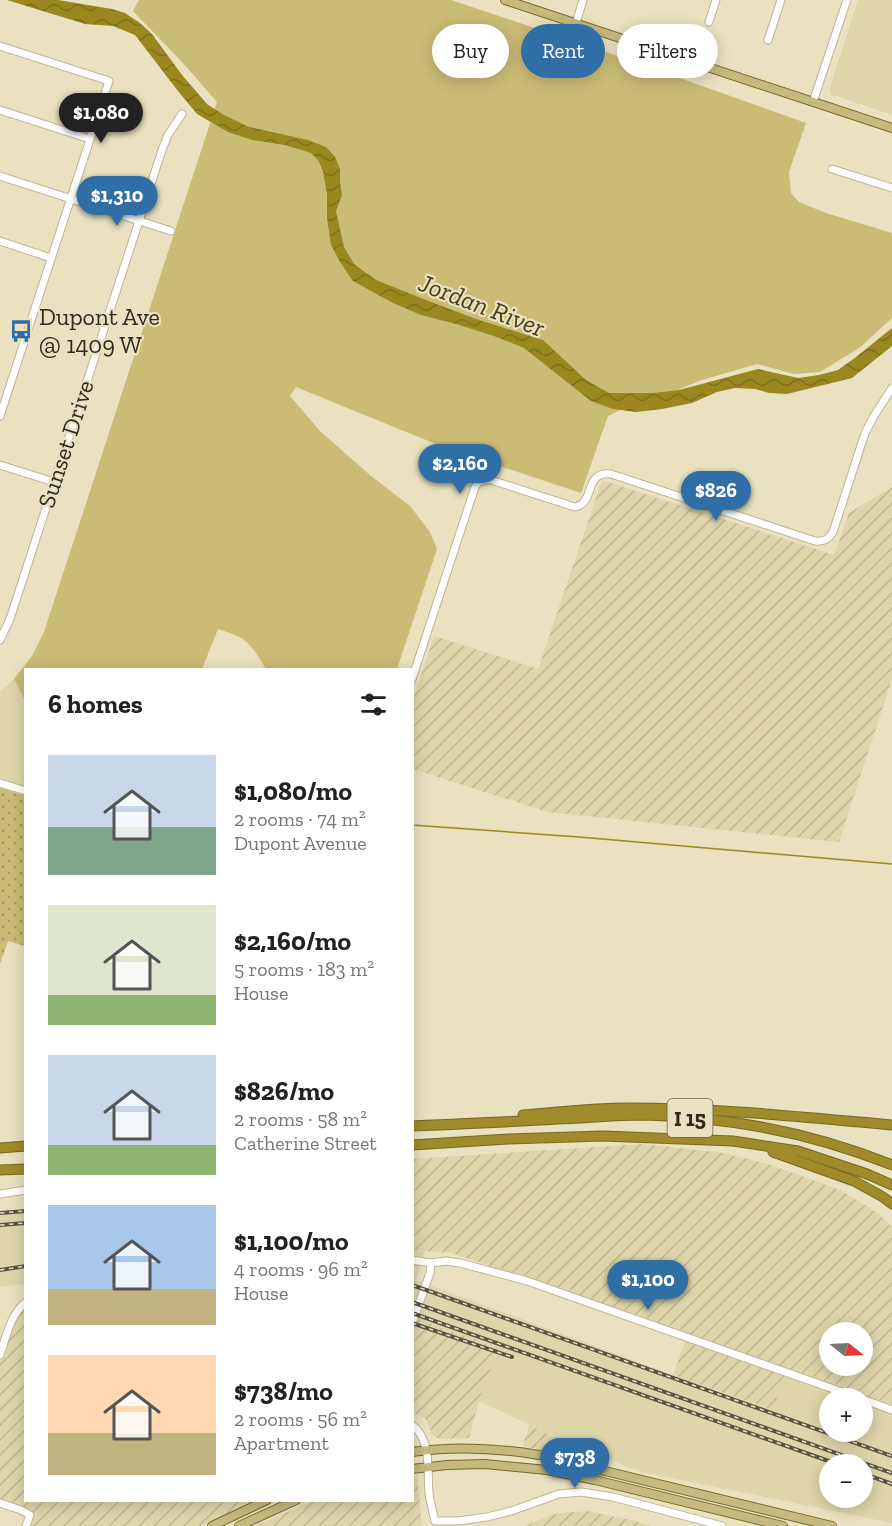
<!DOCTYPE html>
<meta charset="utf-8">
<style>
body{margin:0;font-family:"Zilla Slab",serif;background:#f6f6f6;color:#222;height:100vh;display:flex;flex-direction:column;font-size:22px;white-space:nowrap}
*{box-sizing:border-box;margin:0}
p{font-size:20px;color:#767676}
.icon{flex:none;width:33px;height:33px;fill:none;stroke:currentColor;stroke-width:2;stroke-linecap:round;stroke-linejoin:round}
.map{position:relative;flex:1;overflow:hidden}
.details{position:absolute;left:24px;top:668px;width:390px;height:834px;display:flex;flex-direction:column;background:#fff;border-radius:0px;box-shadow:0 3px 15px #0003}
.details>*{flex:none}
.top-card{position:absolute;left:432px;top:24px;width:369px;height:54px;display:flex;gap:12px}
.needle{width:39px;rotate:108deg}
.fabs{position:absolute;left:819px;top:1322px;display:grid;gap:12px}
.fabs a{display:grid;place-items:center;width:54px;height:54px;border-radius:50%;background:#fff;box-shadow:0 3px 15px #0003;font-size:30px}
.price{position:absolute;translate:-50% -51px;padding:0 14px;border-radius:21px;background:#306fa6;color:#fff;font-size:20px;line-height:39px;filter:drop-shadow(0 2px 3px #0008)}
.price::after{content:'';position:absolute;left:50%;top:36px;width:18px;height:14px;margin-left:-9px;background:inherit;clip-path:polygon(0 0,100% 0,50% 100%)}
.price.selected{background:#222;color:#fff}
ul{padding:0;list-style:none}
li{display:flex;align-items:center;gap:18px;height:150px;padding:0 24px}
li span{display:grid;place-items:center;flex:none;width:168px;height:120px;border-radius:0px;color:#555}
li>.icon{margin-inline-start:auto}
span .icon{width:72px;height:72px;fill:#fffc;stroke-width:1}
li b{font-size:26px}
h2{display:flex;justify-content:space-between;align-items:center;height:72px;padding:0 24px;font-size:26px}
.tag{padding:0 21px;border-radius:27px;background:#fff;box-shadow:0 3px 15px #0003;font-size:21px;line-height:54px}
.tag.selected{background:#306fa6;color:#fff}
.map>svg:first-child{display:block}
.built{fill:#ded5ab;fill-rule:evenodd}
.industrial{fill:url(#industrial-furrows);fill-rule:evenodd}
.green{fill:#cabb75}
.park{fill:url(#park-dots)}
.water{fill:url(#water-waves)}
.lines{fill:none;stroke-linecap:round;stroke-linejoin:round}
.stream{stroke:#9a871f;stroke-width:1.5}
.minor-casing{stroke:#bdb694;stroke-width:9}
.major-casing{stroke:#776926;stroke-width:10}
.highway-casing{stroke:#776926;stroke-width:11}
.minor{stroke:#fff;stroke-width:7}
.major{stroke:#c5b97f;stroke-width:8}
.highway{stroke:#9f8b2a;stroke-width:9}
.rail-casing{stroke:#595543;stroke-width:4}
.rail{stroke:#e9e1bf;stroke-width:1.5;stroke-dasharray:4.5;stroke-linecap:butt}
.labels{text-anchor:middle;stroke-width:4.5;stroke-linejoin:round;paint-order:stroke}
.shield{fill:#e9e1bf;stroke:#66624e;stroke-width:1.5}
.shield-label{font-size:22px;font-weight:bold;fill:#2e2b1e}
.poi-label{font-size:24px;fill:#2e2b1e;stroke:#e9e1bf;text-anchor:start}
.street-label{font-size:24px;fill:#2e2b1e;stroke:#e9e1bf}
.water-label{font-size:26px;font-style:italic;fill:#463e15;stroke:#e9e1bf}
</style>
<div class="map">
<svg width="892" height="1526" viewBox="0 0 892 1526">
<defs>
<pattern id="industrial-furrows" width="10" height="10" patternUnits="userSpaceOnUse" patternTransform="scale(1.5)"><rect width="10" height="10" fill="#ded5ab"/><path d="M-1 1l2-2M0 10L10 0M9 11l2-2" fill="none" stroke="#bfb793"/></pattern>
<pattern id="park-dots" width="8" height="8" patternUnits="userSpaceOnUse" patternTransform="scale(1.5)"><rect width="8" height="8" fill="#cabb75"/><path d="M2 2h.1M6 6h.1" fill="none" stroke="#a4985f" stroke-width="1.8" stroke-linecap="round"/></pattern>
<pattern id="water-waves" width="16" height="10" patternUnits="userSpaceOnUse" patternTransform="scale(1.5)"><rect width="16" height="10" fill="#9a871f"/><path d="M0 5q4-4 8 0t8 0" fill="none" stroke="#7e6f1b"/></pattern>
</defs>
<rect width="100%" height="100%" fill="#e9e1bf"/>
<!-- built -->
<g class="built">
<polygon points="858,0 892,0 892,115 839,97 832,95 830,92 830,87"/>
<polygon points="14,679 25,701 25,787 0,779 0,692"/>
<polygon points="25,1210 25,1284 0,1287 0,1215"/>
<path d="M413 1250 425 1251 416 1280 673 1375 772 1410 787 1368 892 1404V1523L641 1472 575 1446 479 1401 498 1348 413 1317ZM830 1398H862V1431H830ZM830 1464H862V1497H830Z"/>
</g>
<!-- industrial -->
<g class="industrial">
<polygon points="602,480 834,555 849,513 892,487 892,679 839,842 547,812 413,769 413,699 434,636 538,669"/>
<path d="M643 1144 724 1153 768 1164 840 1190 878 1213 892 1227V1404L787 1368 773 1410 673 1375 688 1333 452 1253 413 1250V1159ZM830 1332H862V1365H830Z"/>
<polygon points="25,1308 26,1500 255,1500 201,1526 28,1526 33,1511 0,1500 0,1362 14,1319"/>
<polygon points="413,1317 498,1348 479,1401 469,1438 440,1439 433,1436 425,1418 414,1414 413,1418"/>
<polygon points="529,1425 575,1446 570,1456 523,1446"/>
<polygon points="417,1476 422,1526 255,1526 315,1500 412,1500 413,1477"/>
<polygon points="587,1511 635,1521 651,1526 525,1526 552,1514"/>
</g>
<!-- green -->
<path class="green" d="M139 0H451L595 48 806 123 789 172 791 193 799 202 826 213 892 233V318L859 348 820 372 794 374 757 364 702 380 675 391 646 397 608 416 581 493 448 449 296 387 290 396 320 431 371 476 410 506 430 532 437 549 397 669H266C250 643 248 638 218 629L202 669H26L25 701 14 679 32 656 44 632 217 102 183 63 133 11Z"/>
<!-- park -->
<polygon class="park" points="0,788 26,796 25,946 8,941 0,964"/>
<!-- water -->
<polygon class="water" points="7,0 58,0 112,9 125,13 140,23 152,34 182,75 207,104 224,115 249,127 308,140 326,147 335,157 340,169 340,181 342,195 336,211 344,247 354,264 376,280 426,300 476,319 543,340 586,380 609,393 654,393 679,390 758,369 798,378 819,375 838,370 856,357 892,328 892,346 852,378 787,394 769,393 755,389 735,388 717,392 692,403 662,409 636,412 613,409 591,401 524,348 494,336 456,324 421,315 393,303 353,281 340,262 331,245 327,218 327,194 323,171 318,160 311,153 285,145 252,140 228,132 197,114 178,91 135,35 113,26 85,24"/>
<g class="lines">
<!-- stream -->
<polyline class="stream" points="412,825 579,837 892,864"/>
<!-- minor casing -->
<g class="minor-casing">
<g id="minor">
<polyline points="709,22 716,0"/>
<polyline points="576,23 583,0"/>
<polyline points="768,40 781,0"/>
<polyline points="0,46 109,81 0,416"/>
<polyline points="813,102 847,0"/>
<polyline points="0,110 90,139"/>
<polyline points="832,169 892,188"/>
<polyline points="0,176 171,231"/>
<polyline points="0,241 51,258"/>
<polyline points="0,465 54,482"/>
<polyline points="0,640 10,619 162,150 168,135 182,114"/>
<path d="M412 679 475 487C479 480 484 479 491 480L575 507C596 503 583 471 611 474L815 541C824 542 829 539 833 532L865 433 874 416 892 388"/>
<polyline points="0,783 26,791"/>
<polyline points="0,1194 26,1190"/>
<polyline points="412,1260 431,1263 446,1261 460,1263 527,1281 859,1398"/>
<polyline points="412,1323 430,1273 431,1263"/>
<path d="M0 1355C6 1337 10 1315 26 1302"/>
<polyline points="862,1399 892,1410"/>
<path d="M412 1425C432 1440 427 1471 429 1493 430 1502 433 1512 435 1521H458L487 1517 511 1511 559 1494 581 1492 613 1497 722 1526"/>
<polyline points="0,1503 21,1510 30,1515 26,1526"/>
</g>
</g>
<!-- major casing -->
<g class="major-casing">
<g id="major">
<polyline points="505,0 892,128"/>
<path d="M412 1452C455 1446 497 1448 539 1455L832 1526"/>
<polyline points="412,1469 447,1465 485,1464 547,1470 595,1480 783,1526"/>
<polyline points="212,1526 267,1500"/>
<polyline points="239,1526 296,1500"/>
</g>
</g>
<!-- highway casing -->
<g class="highway-casing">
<g id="highway">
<path d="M523 1115C558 1112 593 1108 628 1108 716 1108 804 1117 892 1125"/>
<path d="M412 1126C461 1124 509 1122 558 1119 586 1118 615 1115 644 1115 729 1117 813 1133 892 1165"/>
<polyline points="412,1145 508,1139 603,1136 733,1141 798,1151 867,1174 892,1185"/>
<polyline points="0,1148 26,1146"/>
<polyline points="773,1152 854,1181 883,1197 892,1204"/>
<polyline points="0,1170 26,1169"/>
</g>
</g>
<!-- minor -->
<use href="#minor" class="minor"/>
<!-- major -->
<use href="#major" class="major"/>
<!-- highway -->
<use href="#highway" class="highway"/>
<!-- rail casing -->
<g class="rail-casing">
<g id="rail">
<polyline points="0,1213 26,1211"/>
<polyline points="0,1225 26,1223"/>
<polyline points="0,1270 26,1266"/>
<polyline points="412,1285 892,1456"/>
<polyline points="412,1302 892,1473"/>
<polyline points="412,1313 837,1464"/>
<polyline points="412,1323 512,1357"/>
<polyline points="862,1473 892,1484"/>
</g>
</g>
<!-- rail -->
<use href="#rail" class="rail"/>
</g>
<!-- icons -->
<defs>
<g id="bus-bare" transform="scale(1.8)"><path d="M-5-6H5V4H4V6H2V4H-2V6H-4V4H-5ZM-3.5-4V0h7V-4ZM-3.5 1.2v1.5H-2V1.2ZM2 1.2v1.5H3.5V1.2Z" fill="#306fa6" stroke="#e9e1bf" stroke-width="2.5" paint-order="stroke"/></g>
</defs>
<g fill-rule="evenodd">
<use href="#bus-bare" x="21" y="331"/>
</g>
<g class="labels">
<!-- shield labels -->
<rect class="shield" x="667.5" y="1099" width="45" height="38" rx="4.5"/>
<g class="shield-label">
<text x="690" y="1126">I 15</text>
</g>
<!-- poi labels -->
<g class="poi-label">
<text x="39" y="325">Dupont Ave<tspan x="39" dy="28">@ 1409 W</tspan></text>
</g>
<!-- street labels -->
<g class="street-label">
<text transform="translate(66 444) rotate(-72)" y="8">Sunset Drive</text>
</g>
<!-- water labels -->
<g class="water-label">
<text transform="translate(482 305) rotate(21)" y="9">Jordan River</text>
</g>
</g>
</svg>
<div class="fabs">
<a><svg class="needle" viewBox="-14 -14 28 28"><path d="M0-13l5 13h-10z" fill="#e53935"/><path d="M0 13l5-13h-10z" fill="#767676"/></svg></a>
<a>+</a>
<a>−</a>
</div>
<b class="price selected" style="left:101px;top:144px">$1,080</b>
<b class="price" style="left:117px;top:227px">$1,310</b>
<b class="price" style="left:460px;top:495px">$2,160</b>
<b class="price" style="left:716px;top:522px">$826</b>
<b class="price" style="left:648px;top:1311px">$1,100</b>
<b class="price" style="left:575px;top:1489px">$738</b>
<div class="top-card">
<a class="tag">Buy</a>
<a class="tag selected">Rent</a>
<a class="tag">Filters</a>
</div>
<section class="details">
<h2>6 homes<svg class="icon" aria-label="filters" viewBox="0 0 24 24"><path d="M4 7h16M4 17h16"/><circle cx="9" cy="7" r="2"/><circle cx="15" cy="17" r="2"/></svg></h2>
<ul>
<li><span style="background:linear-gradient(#c9d6e8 60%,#7fa58c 0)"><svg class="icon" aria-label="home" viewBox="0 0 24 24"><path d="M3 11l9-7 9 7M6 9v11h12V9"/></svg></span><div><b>$1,080/mo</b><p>2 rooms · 74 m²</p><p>Dupont Avenue</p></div></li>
<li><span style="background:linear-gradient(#dfe7d0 75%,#8fb573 0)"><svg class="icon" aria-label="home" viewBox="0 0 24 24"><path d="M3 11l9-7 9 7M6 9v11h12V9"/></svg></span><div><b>$2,160/mo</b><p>5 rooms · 183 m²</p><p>House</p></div></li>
<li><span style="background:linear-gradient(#c9d6e8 75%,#8fb573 0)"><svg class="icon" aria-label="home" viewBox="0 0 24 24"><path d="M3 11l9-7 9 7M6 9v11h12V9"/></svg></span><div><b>$826/mo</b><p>2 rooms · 58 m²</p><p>Catherine Street</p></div></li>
<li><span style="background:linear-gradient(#a9c7e8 70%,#c2b280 0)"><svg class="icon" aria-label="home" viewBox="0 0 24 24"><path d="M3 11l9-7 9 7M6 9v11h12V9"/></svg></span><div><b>$1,100/mo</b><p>4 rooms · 96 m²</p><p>House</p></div></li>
<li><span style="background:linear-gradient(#ffd9b3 65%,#c2b280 0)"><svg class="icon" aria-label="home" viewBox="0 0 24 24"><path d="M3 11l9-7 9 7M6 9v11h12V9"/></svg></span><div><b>$738/mo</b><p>2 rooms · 56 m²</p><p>Apartment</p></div></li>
</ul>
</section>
</div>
